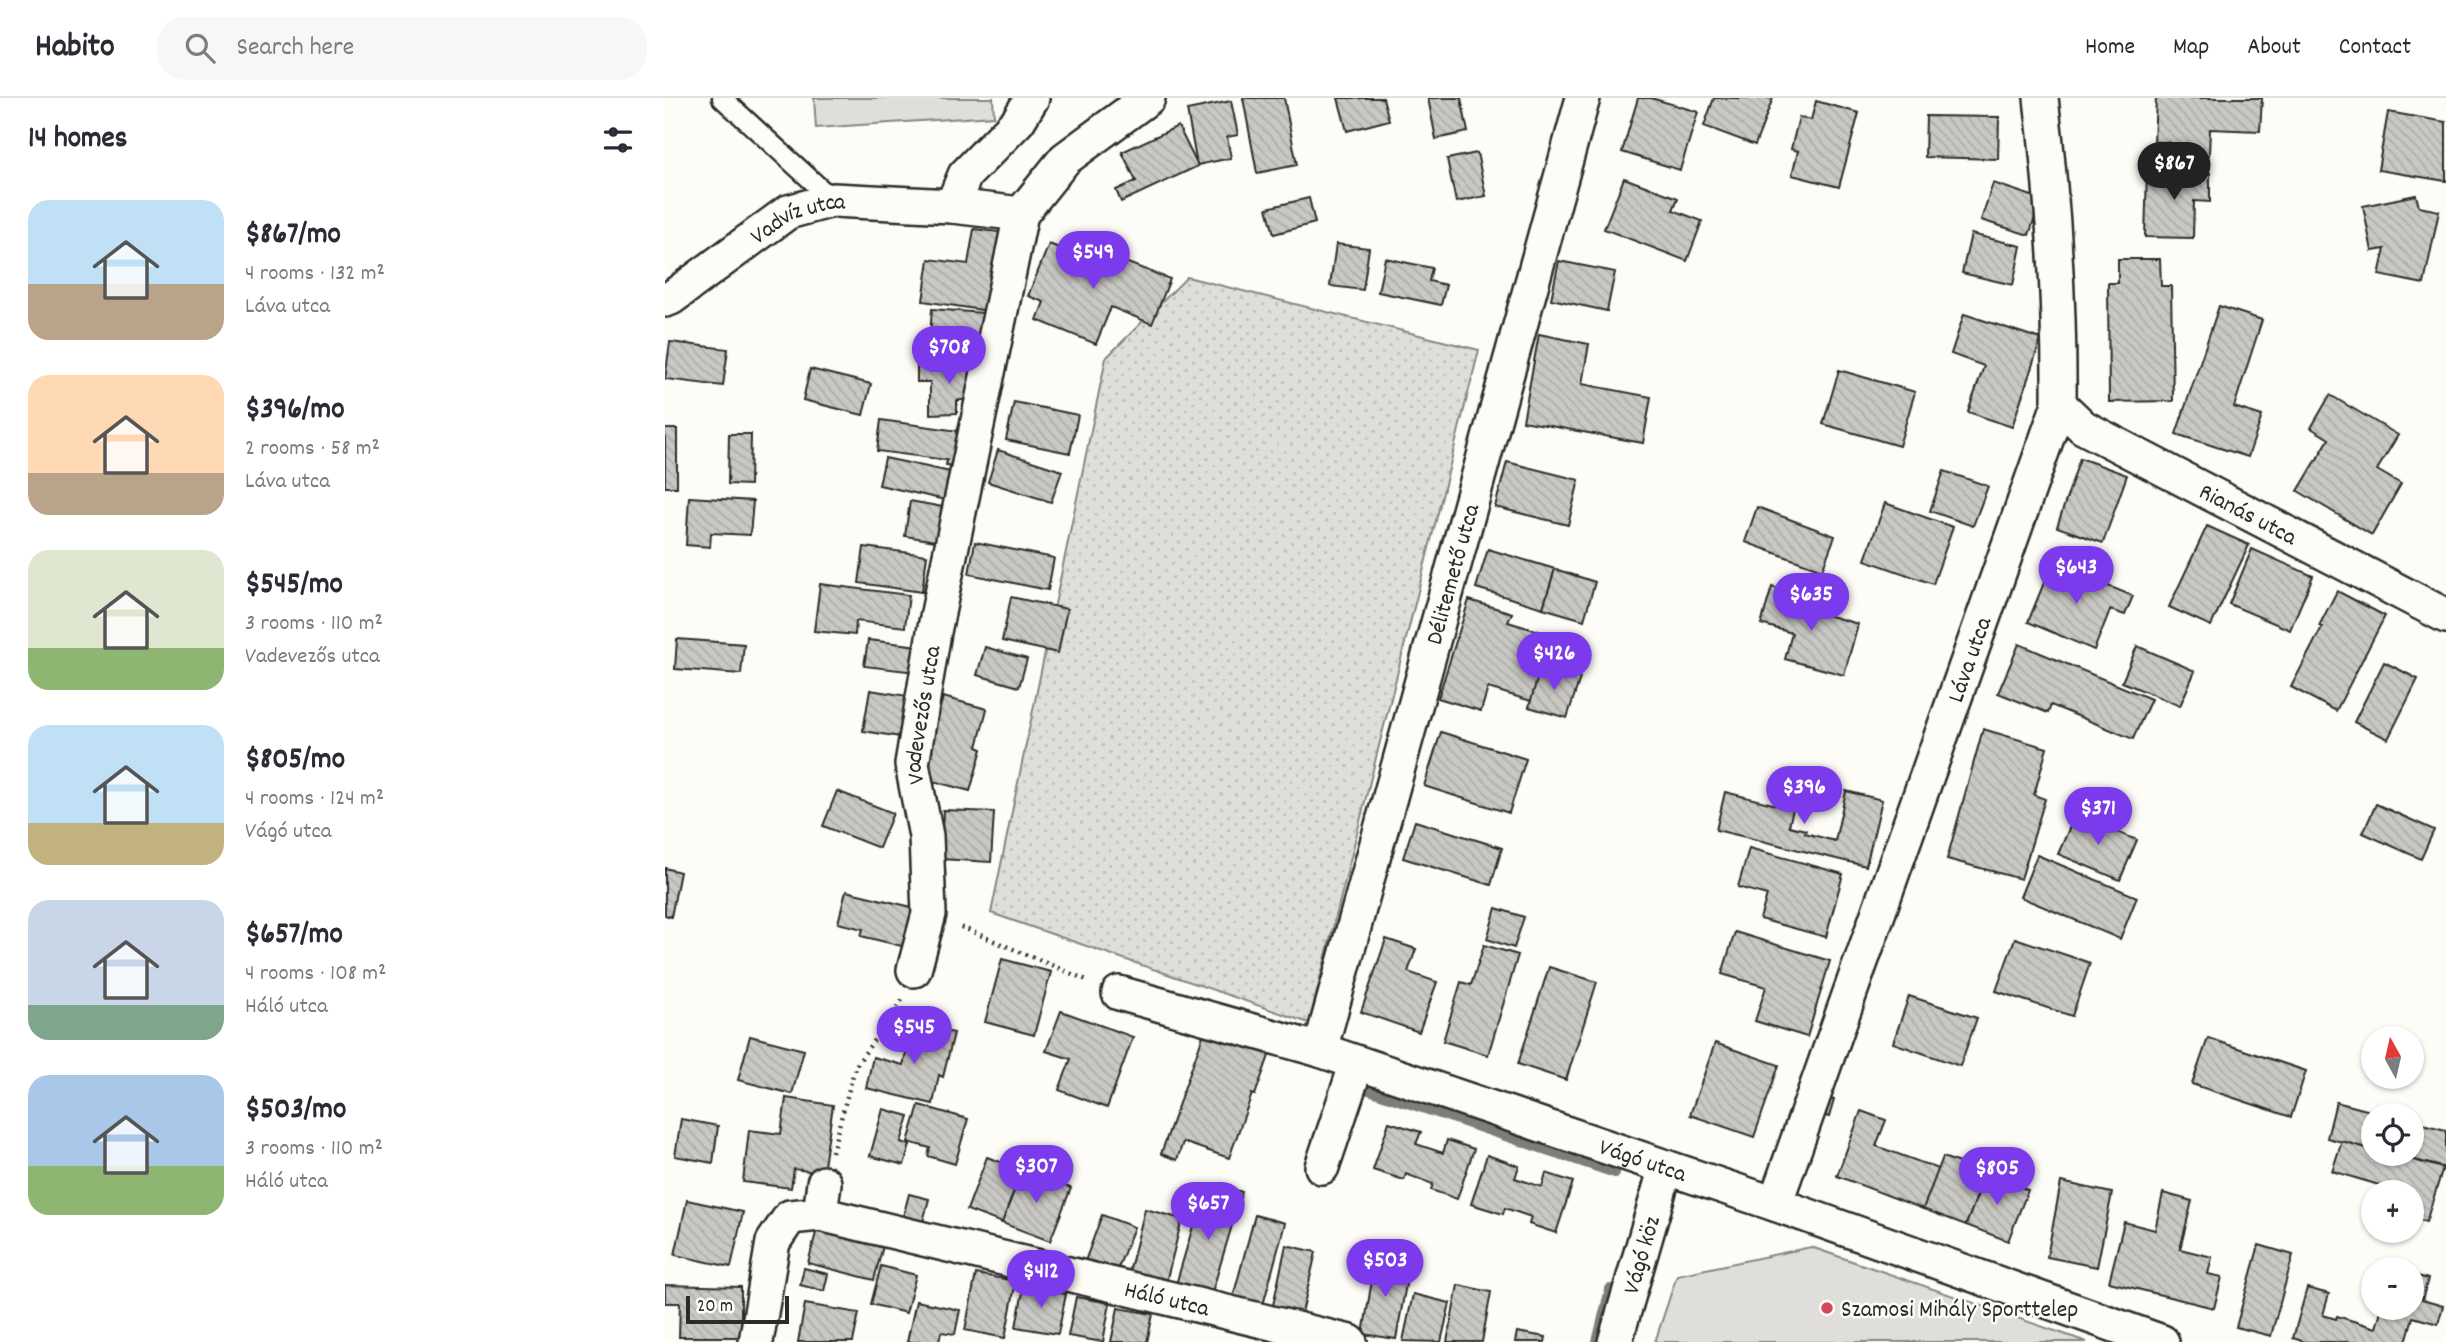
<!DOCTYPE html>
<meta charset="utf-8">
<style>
body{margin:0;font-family:Dekko,sans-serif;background:#f7f7f7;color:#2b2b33;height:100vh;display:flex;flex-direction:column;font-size:26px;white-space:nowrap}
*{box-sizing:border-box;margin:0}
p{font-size:23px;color:#7c7c81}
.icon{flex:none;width:38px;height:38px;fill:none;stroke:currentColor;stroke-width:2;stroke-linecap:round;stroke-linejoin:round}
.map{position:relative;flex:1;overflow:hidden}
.panel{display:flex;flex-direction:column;background:#fff;width:665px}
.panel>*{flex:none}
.needle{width:46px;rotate:352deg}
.tools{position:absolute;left:1696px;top:928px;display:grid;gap:14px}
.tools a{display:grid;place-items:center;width:63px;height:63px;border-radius:50%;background:#fff;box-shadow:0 2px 5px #0004;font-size:35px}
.scale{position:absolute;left:21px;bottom:18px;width:103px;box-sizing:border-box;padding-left:7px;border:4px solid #2b2b2b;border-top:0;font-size:19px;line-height:24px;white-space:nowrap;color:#2b2b2b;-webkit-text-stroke:5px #fdfcf7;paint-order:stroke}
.price{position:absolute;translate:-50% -60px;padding:0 16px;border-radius:24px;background:#7c3aed;color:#fff;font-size:23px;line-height:46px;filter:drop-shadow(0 2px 4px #0008)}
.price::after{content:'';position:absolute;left:50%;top:42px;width:21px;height:16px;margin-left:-10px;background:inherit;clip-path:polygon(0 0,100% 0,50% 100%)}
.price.current{background:#222;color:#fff}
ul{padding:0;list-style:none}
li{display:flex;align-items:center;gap:21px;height:175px;padding:0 28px}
li span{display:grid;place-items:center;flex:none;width:196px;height:140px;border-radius:21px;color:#555}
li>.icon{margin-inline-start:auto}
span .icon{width:84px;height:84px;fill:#fffc;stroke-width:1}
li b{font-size:30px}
h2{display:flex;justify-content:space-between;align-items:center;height:84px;padding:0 28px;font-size:30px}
header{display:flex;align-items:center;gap:42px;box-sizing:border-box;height:98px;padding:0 35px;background:#fff;border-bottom:2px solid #e1e1e2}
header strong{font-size:33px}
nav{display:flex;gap:38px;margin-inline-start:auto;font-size:24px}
.search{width:490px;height:63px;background:#f7f7f7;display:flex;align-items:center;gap:18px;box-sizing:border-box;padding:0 24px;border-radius:28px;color:#7c7c81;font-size:26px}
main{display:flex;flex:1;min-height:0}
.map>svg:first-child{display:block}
.grass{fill:url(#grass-dots);stroke:#858482;stroke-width:2}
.park{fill:#dfdeda;stroke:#858482;stroke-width:2}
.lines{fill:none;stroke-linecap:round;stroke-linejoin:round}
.stream{stroke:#7e7d7b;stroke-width:10}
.building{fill:url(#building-back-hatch);stroke:#2b2b2b;stroke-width:2}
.service-casing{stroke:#2b2b2b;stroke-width:23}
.minor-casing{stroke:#2b2b2b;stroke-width:38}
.path{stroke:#2b2b2b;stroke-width:4.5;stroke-dasharray:2 5;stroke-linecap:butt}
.service{stroke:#fdfcf7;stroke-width:18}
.minor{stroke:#fdfcf7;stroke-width:33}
.poi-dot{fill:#d1495b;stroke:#fdfcf7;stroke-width:2.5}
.labels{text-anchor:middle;stroke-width:5;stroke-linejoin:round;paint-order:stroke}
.street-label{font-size:24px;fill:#2b2b2b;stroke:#fdfcf7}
.poi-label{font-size:24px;fill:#2b2b2b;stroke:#fdfcf7;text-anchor:start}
</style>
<header>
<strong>Habito</strong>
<div class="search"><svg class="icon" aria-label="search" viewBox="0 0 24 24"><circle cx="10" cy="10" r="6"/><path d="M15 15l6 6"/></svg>Search here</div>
<nav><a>Home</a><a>Map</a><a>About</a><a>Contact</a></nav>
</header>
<main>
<section class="panel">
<h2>14 homes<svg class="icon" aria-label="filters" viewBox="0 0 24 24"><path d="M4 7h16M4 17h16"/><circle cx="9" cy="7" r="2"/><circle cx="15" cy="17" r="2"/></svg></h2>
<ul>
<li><span style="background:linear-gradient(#bfe0f5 60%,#b9a48a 0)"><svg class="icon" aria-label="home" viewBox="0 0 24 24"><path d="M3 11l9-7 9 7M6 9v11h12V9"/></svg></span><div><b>$867/mo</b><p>4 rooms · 132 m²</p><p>Láva utca</p></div></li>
<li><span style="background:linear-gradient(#ffd9b3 70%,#b9a48a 0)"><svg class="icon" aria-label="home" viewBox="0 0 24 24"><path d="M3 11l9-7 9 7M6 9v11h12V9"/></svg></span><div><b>$396/mo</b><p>2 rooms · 58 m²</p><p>Láva utca</p></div></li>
<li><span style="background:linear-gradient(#dfe7d0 70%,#8fb573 0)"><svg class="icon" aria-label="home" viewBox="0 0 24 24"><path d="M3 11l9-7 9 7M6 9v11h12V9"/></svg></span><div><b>$545/mo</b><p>3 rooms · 110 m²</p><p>Vadevezős utca</p></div></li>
<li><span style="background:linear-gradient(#bfe0f5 70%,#c2b280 0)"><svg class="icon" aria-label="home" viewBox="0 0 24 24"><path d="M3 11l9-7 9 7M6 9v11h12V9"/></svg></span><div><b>$805/mo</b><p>4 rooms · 124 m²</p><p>Vágó utca</p></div></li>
<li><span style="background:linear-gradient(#c9d6e8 75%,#7fa58c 0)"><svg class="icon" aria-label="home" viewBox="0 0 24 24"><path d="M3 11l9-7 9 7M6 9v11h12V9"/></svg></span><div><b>$657/mo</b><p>4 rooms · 108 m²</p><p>Háló utca</p></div></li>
<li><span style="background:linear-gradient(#a9c7e8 65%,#8fb573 0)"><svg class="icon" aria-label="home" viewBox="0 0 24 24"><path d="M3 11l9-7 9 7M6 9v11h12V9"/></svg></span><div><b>$503/mo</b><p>3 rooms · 110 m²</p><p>Háló utca</p></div></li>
</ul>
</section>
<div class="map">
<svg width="1781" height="1244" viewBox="0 0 1781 1244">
<defs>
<pattern id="grass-dots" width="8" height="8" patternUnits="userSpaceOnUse" patternTransform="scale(1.75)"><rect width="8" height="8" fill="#dfdeda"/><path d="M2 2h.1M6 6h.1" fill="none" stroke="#c0bfbb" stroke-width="1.8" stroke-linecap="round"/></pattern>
<pattern id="building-back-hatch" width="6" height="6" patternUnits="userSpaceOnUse" patternTransform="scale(1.75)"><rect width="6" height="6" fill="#c9c8c4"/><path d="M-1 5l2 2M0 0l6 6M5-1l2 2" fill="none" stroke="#adaca9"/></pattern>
</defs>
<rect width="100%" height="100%" fill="#fdfcf7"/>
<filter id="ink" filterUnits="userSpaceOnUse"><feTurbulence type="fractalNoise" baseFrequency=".0143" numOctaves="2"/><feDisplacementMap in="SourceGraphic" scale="14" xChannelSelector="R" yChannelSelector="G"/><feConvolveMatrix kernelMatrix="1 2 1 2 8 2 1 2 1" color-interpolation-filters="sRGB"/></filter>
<g filter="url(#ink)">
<!-- grass -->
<polygon class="grass" points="522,179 814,252 644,925 326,815 441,260"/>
<!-- park -->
<g class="park">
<polygon points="149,0 328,0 329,18 151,30"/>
<polygon points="1146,1149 1422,1244 990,1244 1012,1177"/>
</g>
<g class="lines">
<!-- stream -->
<g class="stream">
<polyline points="701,991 950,1075"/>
<polyline points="932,1244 945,1191"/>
</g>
</g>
<!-- building -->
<g class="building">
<polygon points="578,0 619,0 632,67 592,75"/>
<polygon points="673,0 718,0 724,22 682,33"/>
<polygon points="763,0 796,0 803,34 771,41"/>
<polygon points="973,0 986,0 1033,14 1015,72 957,54"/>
<polygon points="1049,0 1108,0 1090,47 1039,28"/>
<polygon points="1491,0 1597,0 1595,33 1545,31 1544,57 1503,56 1503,44 1489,44"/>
<polygon points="566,3 573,37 562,39 566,60 532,67 522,12"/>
<polygon points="1151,3 1194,15 1174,89 1127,77 1133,53 1126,51 1134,19 1146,22"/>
<polygon points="1723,14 1781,24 1781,83 1713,72"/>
<polygon points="1261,18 1334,19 1333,61 1260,59"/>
<polygon points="513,28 533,68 456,104 451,92 471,83 457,54"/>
<polygon points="812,55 821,98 791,104 782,61"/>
<polygon points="1482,73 1545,75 1545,104 1529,103 1528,140 1480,139"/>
<polygon points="959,80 1013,100 1008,112 1037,123 1022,163 939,131"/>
<polygon points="1328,85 1376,101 1364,137 1316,122"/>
<polygon points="1751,97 1754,109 1774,113 1759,186 1714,177 1720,151 1707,153 1698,108"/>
<polygon points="644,100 650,125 609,136 602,110"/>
<polygon points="309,131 342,135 330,214 258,203 264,161 303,166"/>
<polygon points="1306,136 1356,148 1348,187 1297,175"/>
<polygon points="384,146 422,161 426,151 505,181 487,226 446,209 431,246 372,222 379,204 363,198"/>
<polygon points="671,146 704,150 698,192 665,188"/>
<polygon points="720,160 767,170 764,183 781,187 776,207 713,194"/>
<polygon points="1453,161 1495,161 1496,188 1506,188 1508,303 1444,304 1443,185 1453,185"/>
<polygon points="894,163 950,174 942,213 886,201"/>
<polygon points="1554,208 1597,222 1569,309 1597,318 1583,359 1511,336"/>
<polygon points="267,211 318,215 316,254 264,251"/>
<polygon points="1299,216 1376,241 1347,329 1303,314 1319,268 1286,256"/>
<polygon points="874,236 924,246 917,286 986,299 978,345 858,323"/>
<polygon points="5,244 63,251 58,288 0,281"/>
<polygon points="252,268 312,268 313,302 292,302 292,315 265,316 265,284 252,284"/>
<polygon points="145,271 206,286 198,317 138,302"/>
<polygon points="1174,272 1250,294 1234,348 1158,326"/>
<polygon points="1665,297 1733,337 1712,372 1736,386 1707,437 1633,393 1664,341 1646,330"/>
<polygon points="349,304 413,317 405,355 341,342"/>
<polygon points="216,322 308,335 303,370 281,367 282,362 212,353"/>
<rect x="0" y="331" width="12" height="58"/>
<polygon points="64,336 86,336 85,387 63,386"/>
<polygon points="333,352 397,373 386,404 323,384"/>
<polygon points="220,360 295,376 289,404 214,387"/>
<polygon points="1415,360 1462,377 1438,445 1392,429"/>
<polygon points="842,364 914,382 903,427 830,409"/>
<polygon points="1279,373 1323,388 1308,428 1265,413"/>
<polygon points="24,399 88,403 85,437 46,435 45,449 21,447"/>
<polygon points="245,403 289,411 283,445 240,438"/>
<polygon points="1220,405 1288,429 1268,486 1200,462"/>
<polygon points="1092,409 1170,438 1157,472 1080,444"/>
<polygon points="1542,428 1584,447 1546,528 1504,509"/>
<polygon points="310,444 389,460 383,492 304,476"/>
<polygon points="199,449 262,457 257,494 194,485"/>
<polygon points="823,451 890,471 878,510 811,490"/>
<polygon points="1587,451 1648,478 1625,532 1564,506"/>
<polygon points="1387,465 1468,498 1460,517 1445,512 1429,552 1363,524"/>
<polygon points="890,471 930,484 919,522 878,510"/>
<polygon points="155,486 244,497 240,529 191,523 190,537 149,533"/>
<polygon points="1107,489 1138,497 1134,509 1193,526 1179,577 1120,561 1127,535 1096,526"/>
<polygon points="1672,493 1720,518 1671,613 1626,589 1657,529 1654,528"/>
<polygon points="346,499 402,511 393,555 337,543"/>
<polygon points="804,502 847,515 843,524 886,537 866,603 823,590 816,613 773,600"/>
<polygon points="12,541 79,546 76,576 10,571"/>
<polygon points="203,542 262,549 259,575 199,568"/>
<polygon points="1354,546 1486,601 1468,641 1386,607 1383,615 1333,595"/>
<polygon points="1472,548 1530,573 1515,608 1457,584"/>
<polygon points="320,549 362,561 354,589 312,577"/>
<polygon points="1719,564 1753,581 1723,641 1689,624"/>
<polygon points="876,568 915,580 902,620 864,609"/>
<polygon points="205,592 255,600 248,641 198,633"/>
<polygon points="278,599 322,611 312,649 317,651 305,693 256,680"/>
<polygon points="1318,631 1382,650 1369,697 1380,701 1356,781 1282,761"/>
<polygon points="776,634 861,661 844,715 759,688"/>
<polygon points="172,693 228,715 214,750 158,728"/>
<polygon points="1181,693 1217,702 1201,768 1051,732 1060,694 1128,711 1124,728 1141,732 1140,735 1170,743"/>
<polygon points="1711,706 1769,732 1756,761 1698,735"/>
<polygon points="278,712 329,714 326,764 276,761"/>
<polygon points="1410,717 1472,742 1455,782 1393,756"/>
<polygon points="750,723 837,750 826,787 738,760"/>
<polygon points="1084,750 1178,776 1161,839 1095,821 1102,797 1073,789"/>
<polygon points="1372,757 1472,799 1455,841 1355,799"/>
<polygon points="0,770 15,774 6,819 0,817"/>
<polygon points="181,793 259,812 249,851 196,838 198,831 173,825"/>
<polygon points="831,810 859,819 849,850 822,841"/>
<polygon points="1070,834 1165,863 1142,939 1090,923 1101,889 1057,876"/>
<polygon points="1350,840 1425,865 1407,918 1331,893"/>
<polygon points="721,841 751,851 743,874 772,884 754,934 696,914"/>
<polygon points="819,847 853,857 823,957 778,943 796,884 806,887"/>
<polygon points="337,861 386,874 369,937 320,924"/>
<polygon points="884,869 932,884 901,982 853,966"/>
<polygon points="1244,898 1312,920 1295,968 1228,945"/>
<polygon points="396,913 468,939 442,1010 394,992 406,961 381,953"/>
<polygon points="248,926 289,935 278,979 274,977 268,1006 201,990 208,959 238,967"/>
<polygon points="541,929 606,952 590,997 587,996 564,1060 518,1044 512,1062 496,1056"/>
<polygon points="85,938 139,952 127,996 73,982"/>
<polygon points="1543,940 1641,973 1626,1019 1527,986"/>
<polygon points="1050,945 1114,967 1089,1039 1025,1017"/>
<polygon points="1157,998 1169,1002 1164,1019 1151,1015"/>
<polygon points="121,1000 168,1007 158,1075 129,1071 126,1090 78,1084 84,1032 116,1036"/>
<polygon points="1671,1004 1721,1017 1708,1017 1708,1052 1662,1040"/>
<polygon points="254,1007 303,1021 290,1066 263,1058 265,1050 243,1044"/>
<polygon points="218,1011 244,1018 236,1044 245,1047 239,1067 205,1058"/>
<polygon points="1196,1013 1221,1022 1211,1048 1274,1071 1258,1111 1172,1078"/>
<polygon points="16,1021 53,1028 48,1065 10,1058"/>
<polygon points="1746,1023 1781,1032 1781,1070 1722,1055 1746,1055"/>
<polygon points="724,1024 756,1034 751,1046 778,1055 782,1042 809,1051 792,1101 766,1092 768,1086 741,1076 739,1082 708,1072"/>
<polygon points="1677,1043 1708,1052 1708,1055 1722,1055 1778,1070 1761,1124 1746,1119 1746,1094 1711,1094 1714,1087 1667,1073"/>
<polygon points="822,1057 854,1068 850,1080 877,1089 881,1075 908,1084 891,1135 864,1126 866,1119 840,1110 838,1116 806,1106"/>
<polygon points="322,1059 357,1072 337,1125 302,1112"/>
<polygon points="1278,1059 1321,1075 1301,1127 1258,1111"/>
<polygon points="357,1072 406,1090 385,1143 337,1125"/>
<polygon points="1321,1075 1363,1092 1343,1143 1301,1127"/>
<polygon points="1396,1084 1447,1095 1432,1169 1382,1159"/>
<polygon points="557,1088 577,1094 545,1201 510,1190 538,1094 554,1099"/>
<polygon points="1498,1095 1527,1103 1515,1151 1547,1159 1543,1176 1557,1179 1549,1210 1444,1184 1459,1124 1490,1132"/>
<polygon points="244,1096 264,1101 255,1135 235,1130"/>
<polygon points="22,1102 78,1114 66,1169 10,1157"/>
<polygon points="480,1111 517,1121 500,1188 463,1179"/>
<polygon points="437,1117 469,1129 450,1178 419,1166"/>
<polygon points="590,1117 620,1125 597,1211 567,1203"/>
<polygon points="152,1131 218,1148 209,1182 143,1165"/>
<polygon points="621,1147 651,1154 636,1219 607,1212"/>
<polygon points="1594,1147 1628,1157 1606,1238 1571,1229"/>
<polygon points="711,1158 737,1162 734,1180 742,1181 731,1241 698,1236"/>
<polygon points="216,1168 251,1177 241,1215 206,1206"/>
<polygon points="139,1170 163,1176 159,1193 135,1187"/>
<polygon points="311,1176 351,1183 340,1240 300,1232"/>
<polygon points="1746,1176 1763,1181 1757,1202 1778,1208 1773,1226 1748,1219 1741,1244 1640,1244 1628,1240 1642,1190 1664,1196 1658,1217 1671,1221 1672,1218 1711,1230 1717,1209 1746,1209"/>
<polygon points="0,1187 76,1189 76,1239 14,1239 15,1205 0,1205"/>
<polygon points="793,1187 826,1194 817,1244 782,1244"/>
<polygon points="359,1188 401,1196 393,1236 351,1229"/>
<polygon points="748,1196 785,1205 776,1244 738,1243"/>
<polygon points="411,1199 445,1205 438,1244 403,1238"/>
<polygon points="251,1203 295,1212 290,1236 276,1234 274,1244 242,1244"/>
<polygon points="140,1206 194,1215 188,1244 133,1244"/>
<polygon points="453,1210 488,1216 482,1244 446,1244"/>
<polygon points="852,1234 881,1239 880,1244 850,1244"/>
</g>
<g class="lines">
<!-- service casing -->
<g class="service-casing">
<polyline id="service" points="57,0 168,102"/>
</g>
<!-- minor casing -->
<g class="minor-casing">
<g id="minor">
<polyline points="287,108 300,77 353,23 367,0"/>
<path id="s1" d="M0 202 6 200 123 114 168 102 287 108 356 116"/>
<path id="s2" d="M1394 306 1418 329 1781 518"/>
<path id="s3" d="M249 872 264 816 261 738 247 666 269 534 356 116 400 61 483 0"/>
<path id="s4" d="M454 895 655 952 1110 1106 1497 1244"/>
<path id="s5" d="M655 952 918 0"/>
<polyline points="657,1069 692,965"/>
<path id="s6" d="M1110 1106 1394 306C1395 203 1388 102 1376 0"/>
<path id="s7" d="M155 1116 685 1244"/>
<polyline points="91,1244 108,1144 125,1119 155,1116 159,1085"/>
<path id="s8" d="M950 1244 1001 1069"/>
</g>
</g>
<!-- path -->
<g class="path">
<polyline points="296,829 424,883"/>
<polyline points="167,1054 190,969 237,902"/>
</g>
<!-- service -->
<use href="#service" class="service"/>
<!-- minor -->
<use href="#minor" class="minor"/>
</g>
</g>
<!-- markers -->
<circle class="poi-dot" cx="1162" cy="1210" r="7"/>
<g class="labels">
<!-- street labels -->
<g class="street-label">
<text dy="8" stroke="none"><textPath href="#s1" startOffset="159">Vadvíz utca</textPath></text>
<text dy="8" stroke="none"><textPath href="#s2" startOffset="220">Rianás utca</textPath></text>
<text dy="8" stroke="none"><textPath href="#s5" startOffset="494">Délitemető utca</textPath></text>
<text dy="8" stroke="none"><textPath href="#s6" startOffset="578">Láva utca</textPath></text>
<text dy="8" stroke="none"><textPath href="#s3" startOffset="259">Vadevezős utca</textPath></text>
<text dy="8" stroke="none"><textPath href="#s4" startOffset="550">Vágó utca</textPath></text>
<text dy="8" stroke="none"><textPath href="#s8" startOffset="91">Vágó köz</textPath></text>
<text dy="8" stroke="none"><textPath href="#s7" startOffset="357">Háló utca</textPath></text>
</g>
<!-- poi labels -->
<g class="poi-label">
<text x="1176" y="1218">Szamosi Mihály Sporttelep</text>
</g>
</g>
</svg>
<div class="tools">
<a><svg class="needle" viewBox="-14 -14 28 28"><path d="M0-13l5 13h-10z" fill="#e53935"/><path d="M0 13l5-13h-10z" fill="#7c7c81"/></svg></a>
<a><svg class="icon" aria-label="locate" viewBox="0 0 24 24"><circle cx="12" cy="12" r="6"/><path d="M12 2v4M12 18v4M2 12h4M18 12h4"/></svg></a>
<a>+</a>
<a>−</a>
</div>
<div class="scale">20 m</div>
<b class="price current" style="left:1509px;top:104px">$867</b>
<b class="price" style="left:428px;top:193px">$549</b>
<b class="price" style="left:284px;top:288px">$708</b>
<b class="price" style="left:1411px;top:508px">$643</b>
<b class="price" style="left:1146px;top:535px">$635</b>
<b class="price" style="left:889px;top:594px">$426</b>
<b class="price" style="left:1139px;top:728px">$396</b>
<b class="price" style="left:1433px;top:749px">$371</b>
<b class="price" style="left:249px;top:968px">$545</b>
<b class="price" style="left:371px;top:1107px">$307</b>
<b class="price" style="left:1332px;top:1109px">$805</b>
<b class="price" style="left:543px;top:1144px">$657</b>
<b class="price" style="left:720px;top:1201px">$503</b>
<b class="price" style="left:376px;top:1212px">$412</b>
</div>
</main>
